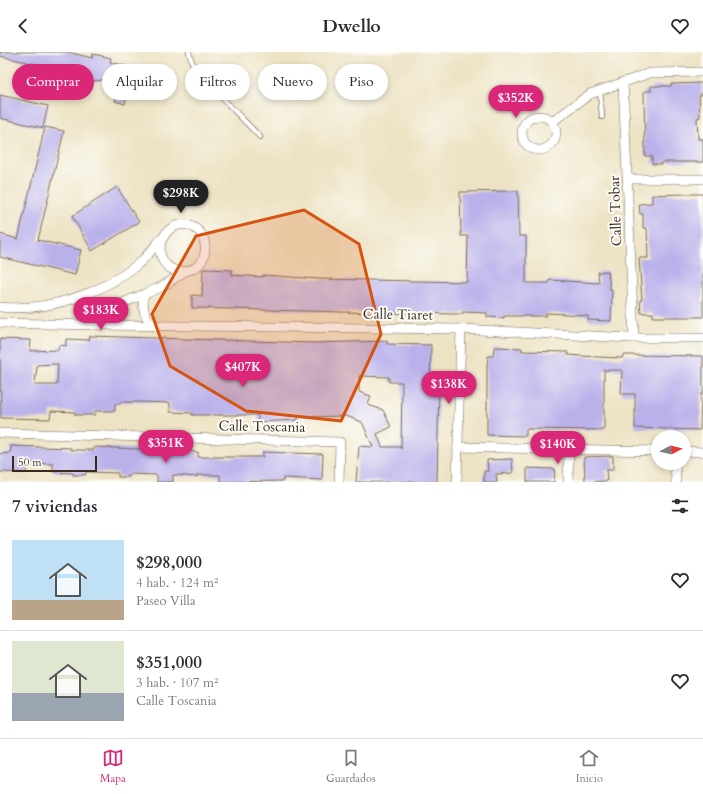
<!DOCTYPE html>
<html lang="es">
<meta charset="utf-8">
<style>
body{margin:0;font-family:Cardo,serif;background:#f2f2f3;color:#2b2b33;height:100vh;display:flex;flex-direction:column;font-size:15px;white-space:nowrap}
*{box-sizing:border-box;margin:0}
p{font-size:13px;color:#7c7c81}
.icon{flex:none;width:22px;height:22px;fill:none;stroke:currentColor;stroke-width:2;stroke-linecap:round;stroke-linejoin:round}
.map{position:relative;height:430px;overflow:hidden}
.drawer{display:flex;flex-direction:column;background:#fff;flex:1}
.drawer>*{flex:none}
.top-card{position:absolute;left:12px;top:12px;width:400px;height:36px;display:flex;gap:8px}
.needle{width:26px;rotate:83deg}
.fabs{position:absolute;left:651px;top:378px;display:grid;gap:8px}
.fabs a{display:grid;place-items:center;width:40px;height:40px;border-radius:50%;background:#fff;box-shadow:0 2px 6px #0003;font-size:20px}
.scale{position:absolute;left:12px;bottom:10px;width:85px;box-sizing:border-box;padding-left:4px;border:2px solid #3b2a1e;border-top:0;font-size:11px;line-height:14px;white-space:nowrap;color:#3b2a1e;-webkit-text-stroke:3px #fdfcf7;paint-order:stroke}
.price{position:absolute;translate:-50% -34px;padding:0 9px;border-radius:14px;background:#db2777;color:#fff;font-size:13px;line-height:26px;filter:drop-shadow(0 1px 2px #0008)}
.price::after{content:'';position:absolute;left:50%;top:24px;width:12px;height:9px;margin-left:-6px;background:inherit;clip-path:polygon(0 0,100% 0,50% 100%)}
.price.selected{background:#222;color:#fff}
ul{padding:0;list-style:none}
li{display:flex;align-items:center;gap:12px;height:100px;padding:0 12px}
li+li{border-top:1px solid #e1e1e2}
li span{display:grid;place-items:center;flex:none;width:112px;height:80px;border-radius:0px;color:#555}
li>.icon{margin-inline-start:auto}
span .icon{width:48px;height:48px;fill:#fffc;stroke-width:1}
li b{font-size:17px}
h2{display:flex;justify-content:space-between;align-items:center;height:48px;padding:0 12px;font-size:17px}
.pill{padding:0 14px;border-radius:18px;background:#fff;box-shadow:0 2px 6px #0003;font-size:14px;line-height:36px}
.pill.selected{background:#db2777;color:#fff}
header{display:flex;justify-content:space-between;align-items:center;height:52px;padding:0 12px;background:#fff;font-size:18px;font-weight:800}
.tabs{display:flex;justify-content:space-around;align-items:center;height:56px;border-top:1px solid #e1e1e2;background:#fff;font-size:11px;color:#7c7c81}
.tabs a{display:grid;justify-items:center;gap:2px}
.tabs .selected{color:#db2777}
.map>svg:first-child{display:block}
.building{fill:#bab1eb;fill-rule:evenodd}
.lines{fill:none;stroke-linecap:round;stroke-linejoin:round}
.lane-casing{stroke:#796b58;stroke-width:6}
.street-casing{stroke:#796b58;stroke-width:10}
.lane{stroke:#fff;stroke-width:4.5}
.street{stroke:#fff;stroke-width:9}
.marked{fill:#d7540e;fill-opacity:0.2;stroke:#d7540e;stroke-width:3;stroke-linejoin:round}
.labels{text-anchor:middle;stroke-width:4;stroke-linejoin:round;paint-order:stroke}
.street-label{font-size:14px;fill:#3b2a1e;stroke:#fdfcf7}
</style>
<header><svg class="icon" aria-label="back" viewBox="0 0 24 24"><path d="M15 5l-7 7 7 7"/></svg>Dwello<svg class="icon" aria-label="heart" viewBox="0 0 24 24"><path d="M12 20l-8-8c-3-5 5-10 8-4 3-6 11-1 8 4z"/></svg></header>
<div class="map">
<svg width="703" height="430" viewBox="0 0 703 430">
<rect width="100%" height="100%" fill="#fdfcf7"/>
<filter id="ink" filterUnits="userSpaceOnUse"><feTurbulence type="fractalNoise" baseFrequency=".025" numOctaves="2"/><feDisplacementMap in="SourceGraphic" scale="8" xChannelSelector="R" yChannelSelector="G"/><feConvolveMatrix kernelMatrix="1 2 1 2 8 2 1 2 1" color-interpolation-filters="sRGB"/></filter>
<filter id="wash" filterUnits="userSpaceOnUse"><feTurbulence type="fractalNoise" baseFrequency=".012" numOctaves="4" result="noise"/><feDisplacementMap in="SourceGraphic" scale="16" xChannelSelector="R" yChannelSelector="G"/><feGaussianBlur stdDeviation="0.9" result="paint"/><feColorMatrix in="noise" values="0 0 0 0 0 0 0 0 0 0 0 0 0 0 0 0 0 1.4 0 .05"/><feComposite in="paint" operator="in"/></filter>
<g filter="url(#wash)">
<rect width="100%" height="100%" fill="#ede3c4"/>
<g id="blocks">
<!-- building -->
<g class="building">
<polygon points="0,0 67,0 92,6 93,2 111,6 110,10 146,19 140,44 127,42 125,52 115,49 117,43 108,41 112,27 93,29 70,25 71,20 0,4"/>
<polygon points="702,31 702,43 699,43 700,65 697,66 698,87 703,87 703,110 662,110 662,112 652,112 652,104 645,104 644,39 651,39 651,34 671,34 671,32"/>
<polygon points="0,43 48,54 43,76 0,66"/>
<polygon points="45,75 64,79 38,188 81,198 75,223 0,205 0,182 18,187"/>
<polygon points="117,135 139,170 92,199 72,164"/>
<polygon points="518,139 519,184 526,184 526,231 549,231 549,228 599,231 598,220 608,219 610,237 612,237 611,269 588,268 588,264 568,262 546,261 546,264 504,264 504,266 487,265 487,261 463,260 462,262 380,261 192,256 192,243 202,244 203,217 232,218 232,223 263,225 263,223 319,227 467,230 468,184 461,184 460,140"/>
<polygon points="686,142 703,142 703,265 653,265 653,261 641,261 640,248 642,248 639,206 648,206 647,176 643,176 643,162 640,162 639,152 652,151 652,143"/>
<path d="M90 284 313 291 387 289V292L431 293 430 334H439L437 430H356L359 394 373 395 362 370 346 364 298 365V368L258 370V363H192V361L170 360V351L141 350H120V352H115V359H95V363H75V360L51 359 50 367 1 366 0 287 31 288 30 299 58 298 59 293 66 294V287L89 288ZM58 312 57 333H35L37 313ZM359 324 389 325V330H402L401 397V395H382L377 382 391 375 383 358 368 353 371 344 359 340Z"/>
<polygon points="494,295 522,296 522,299 568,300 568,303 598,305 622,306 623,303 703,304 703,342 701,342 700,378 635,376 635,342 621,342 622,318 604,318 604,378 526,377 526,384 487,383 487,315 488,304 493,304"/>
<polygon points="158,393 174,394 174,399 198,400 198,405 263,405 263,400 323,402 322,428 283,426 283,429 220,430 220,423 197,423 197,425 173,423 173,430 157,430 157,423 129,422 129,425 118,425 118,421 86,420 85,423 73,423 73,421 53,420 53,412 27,411 26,421 0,420 0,402 10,401 11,394 71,396 71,398 94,398 94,395 158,398"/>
<polygon points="613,404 613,418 606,418 607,429 585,430 584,405"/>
<polygon points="512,407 513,421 496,422 497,430 484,430 484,419 488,419 487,408"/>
<polygon points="527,416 555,417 554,430 527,430"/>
</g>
</g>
</g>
<g filter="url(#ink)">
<use href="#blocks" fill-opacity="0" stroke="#796b58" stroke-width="1"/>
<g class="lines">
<!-- lane casing -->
<g class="lane-casing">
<g id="lane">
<polyline points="189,0 194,17 260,85"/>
<polyline points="600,38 602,65"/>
</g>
</g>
<!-- street casing -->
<g class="street-casing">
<g id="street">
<polyline points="623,30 634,286"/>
<circle cx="539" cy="81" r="17"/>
<polyline points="552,70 590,42 650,21 703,20"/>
<polyline points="628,127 703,127"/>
<path d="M143 243C143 257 143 265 155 274"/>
<path d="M0 255C47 260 102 242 138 212 147 205 154 195 161 187"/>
<path d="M0 271 92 273C98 268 104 261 111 257 128 247 149 242 166 232 172 229 178 223 184 220 187 218 192 218 195 216 209 207 209 183 193 175 167 162 146 203 172 217 175 219 180 219 184 220"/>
<polyline points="92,273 461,277 630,286 703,286"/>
<polyline points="0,381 340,390 339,430"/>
<polyline points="458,395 658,399"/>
<polyline points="684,399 703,400"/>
<polyline points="675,411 676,430"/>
<polyline points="457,430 461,277"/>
<polyline points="568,430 569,397"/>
</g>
</g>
<!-- lane -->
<use href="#lane" class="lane"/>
<!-- street -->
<use href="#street" class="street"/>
</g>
</g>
<!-- marked area -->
<path class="marked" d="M304 158 359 192 381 282 341 369 246 359 170 314 152 262 196 184Z"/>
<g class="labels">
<!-- street labels -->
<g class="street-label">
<text transform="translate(615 159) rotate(-92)" y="5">Calle Tobar</text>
<text transform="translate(398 262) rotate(1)" y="5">Calle Tiaret</text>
<text transform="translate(262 374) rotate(1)" y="5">Calle Toscania</text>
</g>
</g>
</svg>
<div class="fabs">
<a><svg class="needle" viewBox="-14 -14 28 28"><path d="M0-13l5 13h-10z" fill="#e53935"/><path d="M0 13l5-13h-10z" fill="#7c7c81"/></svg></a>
</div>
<div class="scale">50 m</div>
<b class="price" style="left:516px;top:67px">$352K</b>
<b class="price selected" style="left:181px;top:162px">$298K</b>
<b class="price" style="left:101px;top:279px">$183K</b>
<b class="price" style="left:243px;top:336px">$407K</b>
<b class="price" style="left:449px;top:353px">$138K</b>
<b class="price" style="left:166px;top:412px">$351K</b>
<b class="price" style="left:558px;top:413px">$140K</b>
<div class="top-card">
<a class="pill selected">Comprar</a>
<a class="pill">Alquilar</a>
<a class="pill">Filtros</a>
<a class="pill">Nuevo</a>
<a class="pill">Piso</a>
</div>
</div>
<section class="drawer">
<h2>7 viviendas<svg class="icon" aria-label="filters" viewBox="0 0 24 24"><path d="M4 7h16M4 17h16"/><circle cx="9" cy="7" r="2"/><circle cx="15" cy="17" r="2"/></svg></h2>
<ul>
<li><span style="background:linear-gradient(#bfe0f5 75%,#b9a48a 0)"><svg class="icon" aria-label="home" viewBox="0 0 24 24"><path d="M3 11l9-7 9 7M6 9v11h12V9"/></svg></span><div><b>$298,000</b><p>4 hab. · 124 m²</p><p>Paseo Villa</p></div><svg class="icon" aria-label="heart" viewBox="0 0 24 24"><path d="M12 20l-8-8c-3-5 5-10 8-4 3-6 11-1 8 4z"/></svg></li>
<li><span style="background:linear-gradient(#dfe7d0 65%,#9aa5b1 0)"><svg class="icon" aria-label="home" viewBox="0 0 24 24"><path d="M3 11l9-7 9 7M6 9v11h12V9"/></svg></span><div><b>$351,000</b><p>3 hab. · 107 m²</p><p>Calle Toscania</p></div><svg class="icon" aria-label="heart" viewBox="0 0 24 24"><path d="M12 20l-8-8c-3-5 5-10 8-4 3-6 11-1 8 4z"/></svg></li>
</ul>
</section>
<nav class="tabs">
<a class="selected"><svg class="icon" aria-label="map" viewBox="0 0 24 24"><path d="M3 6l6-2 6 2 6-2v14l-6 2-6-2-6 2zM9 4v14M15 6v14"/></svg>Mapa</a>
<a><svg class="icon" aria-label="saved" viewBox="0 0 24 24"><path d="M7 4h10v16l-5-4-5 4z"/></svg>Guardados</a>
<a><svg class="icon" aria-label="home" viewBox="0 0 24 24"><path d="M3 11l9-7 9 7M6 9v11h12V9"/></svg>Inicio</a>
</nav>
